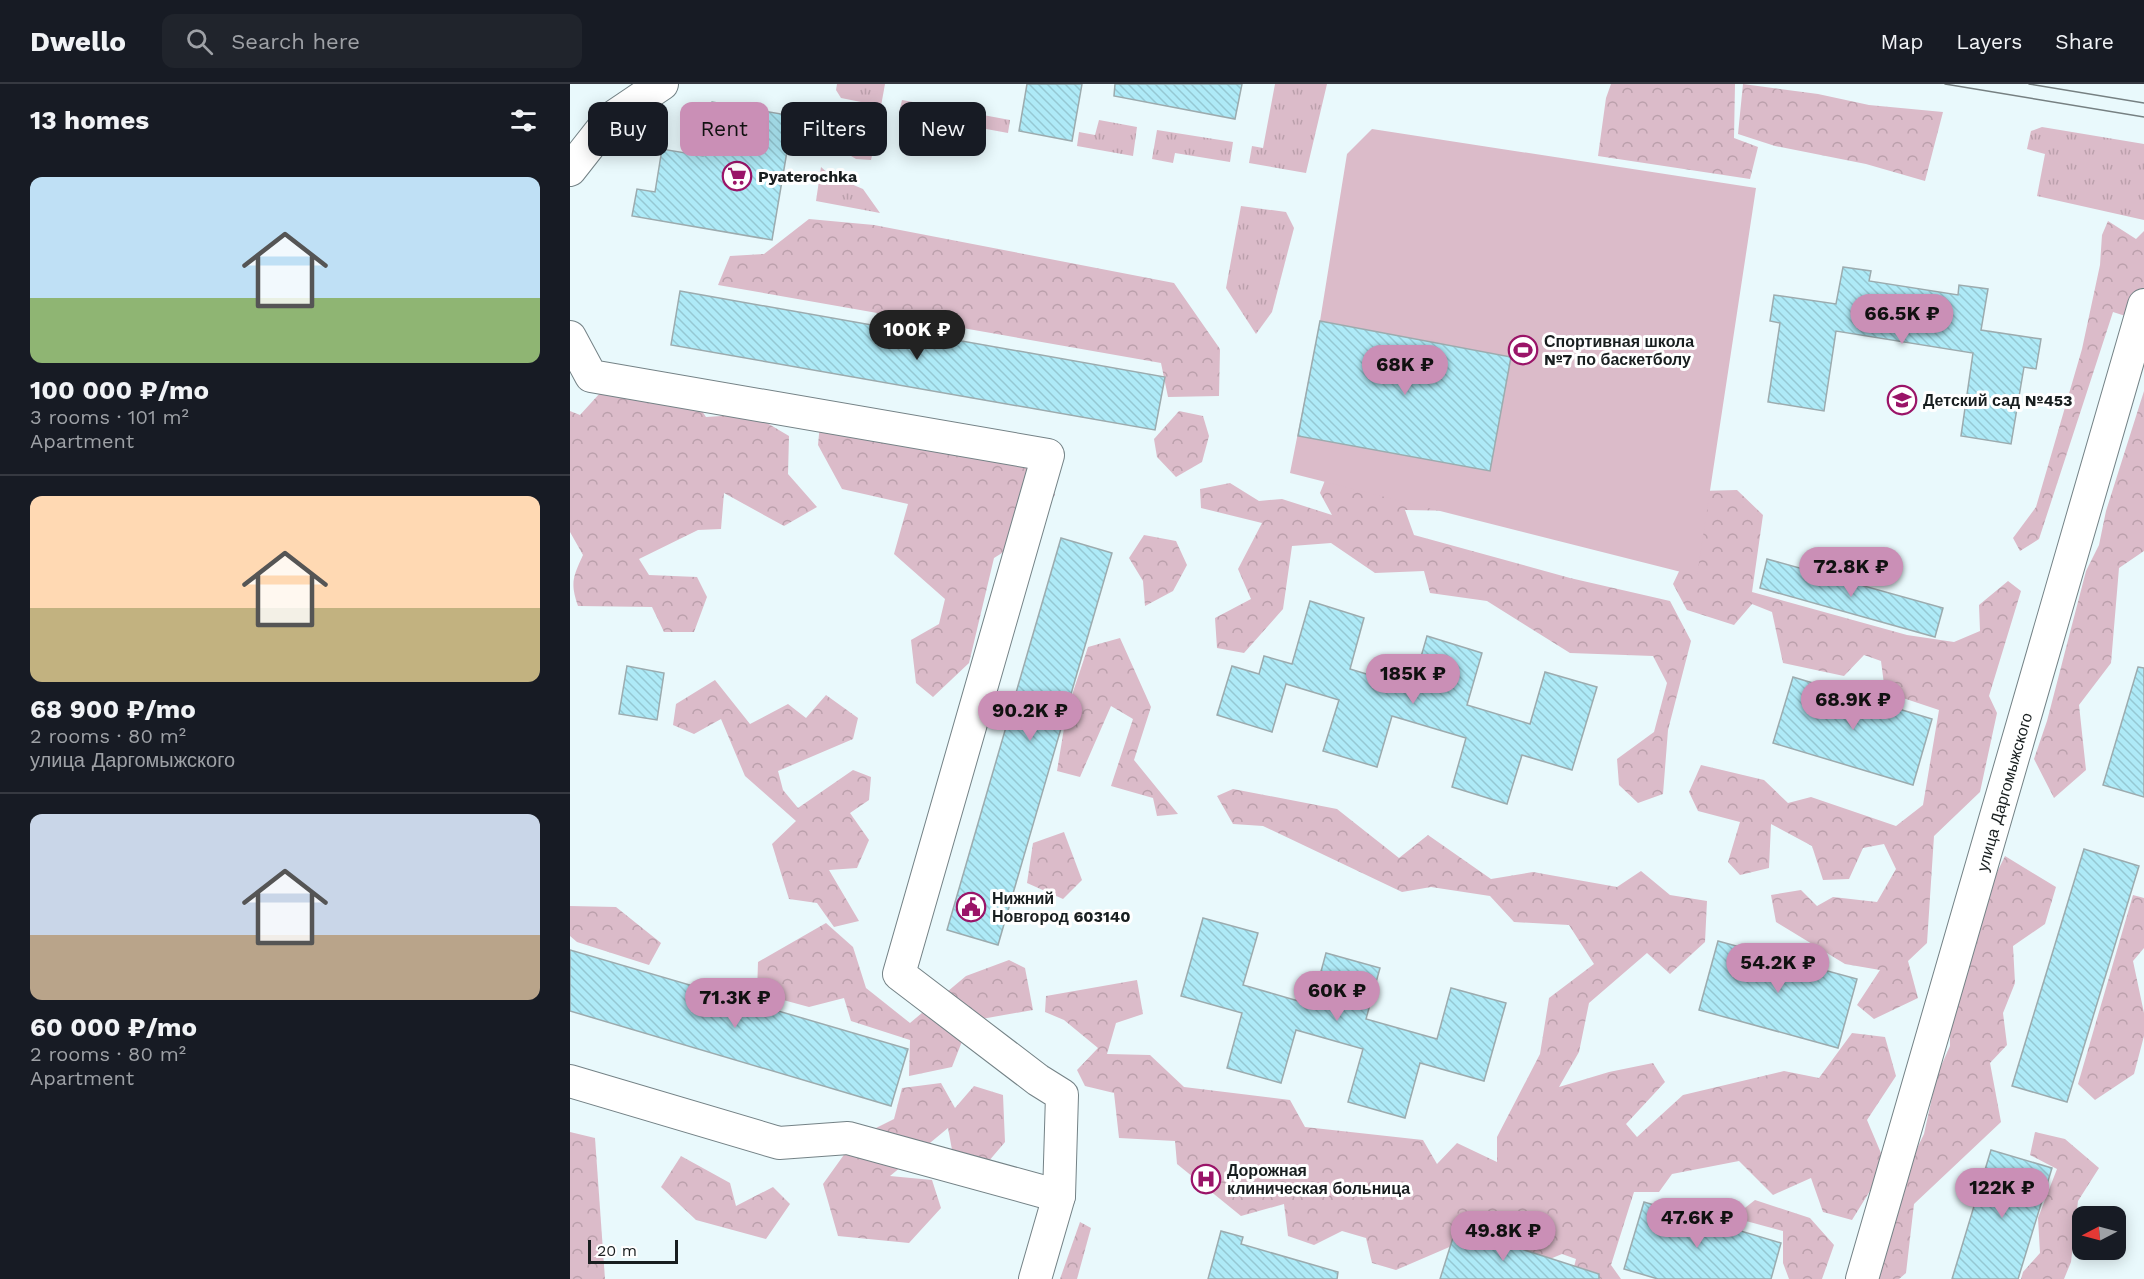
<!DOCTYPE html>
<meta charset="utf-8">
<style>
body{margin:0;font-family:"Work Sans",sans-serif;background:#20242c;color:#f1f3f6;height:100vh;display:flex;flex-direction:column;font-size:22px;white-space:nowrap}
*{box-sizing:border-box;margin:0}
p{font-size:20px;color:#9ea1a6}
.icon{flex:none;width:33px;height:33px;fill:none;stroke:currentColor;stroke-width:2;stroke-linecap:round;stroke-linejoin:round}
.map{position:relative;flex:1;overflow:hidden}
.drawer{display:flex;flex-direction:column;background:#171b24;width:570px}
.drawer>*{flex:none}
.hud{position:absolute;left:18px;top:18px;width:570px;height:54px;display:flex;gap:12px}
.needle{width:39px;rotate:264deg}
.tools{position:absolute;left:1502px;top:1122px;display:grid;gap:12px}
.tools a{display:grid;place-items:center;width:54px;height:54px;border-radius:12px;background:#171b24;box-shadow:0 3px 15px #0003;font-size:30px}
.scale{position:absolute;left:18px;bottom:15px;width:90px;box-sizing:border-box;padding-left:6px;border:3px solid #181e1f;border-top:0;font-size:16px;line-height:21px;white-space:nowrap;color:#181e1f;-webkit-text-stroke:4px #fff;paint-order:stroke}
.price{position:absolute;translate:-50% -51px;padding:0 14px;border-radius:21px;background:#ca8fb6;color:#111;font-size:20px;line-height:39px;filter:drop-shadow(0 2px 3px #0008)}
.price::after{content:'';position:absolute;left:50%;top:36px;width:18px;height:14px;margin-left:-9px;background:inherit;clip-path:polygon(0 0,100% 0,50% 100%)}
.price.current{background:#222;color:#fff}
ul{padding:0;list-style:none}
li{display:grid;align-content:center;gap:12px;height:318px;padding:0 30px}
li+li{border-top:2px solid #363941}
li span{display:grid;place-items:center;height:186px;border-radius:12px;color:#555}
li>.icon{margin-inline-start:auto}
span .icon{width:108px;height:108px;fill:#fffc;stroke-width:1}
li b{font-size:26px}
h2{display:flex;justify-content:space-between;align-items:center;height:72px;padding:0 30px;font-size:26px}
.chip{padding:0 21px;border-radius:12px;background:#171b24;box-shadow:0 3px 15px #0003;font-size:21px;line-height:54px}
.chip.current{background:#ca8fb6;color:#111}
header{display:flex;align-items:center;gap:36px;box-sizing:border-box;height:84px;padding:0 30px;background:#171b24;border-bottom:2px solid #363941}
header strong{font-size:28px}
nav{display:flex;gap:33px;margin-inline-start:auto;font-size:21px}
.search{width:420px;height:54px;background:#20242c;display:flex;align-items:center;gap:15px;box-sizing:border-box;padding:0 21px;border-radius:12px;color:#9ea1a6;font-size:22px}
main{display:flex;flex:1;min-height:0}
.map>svg:first-child{display:block}
.grass{fill:url(#grass-tufts)}
.forest{fill:url(#forest-crowns)}
.pitch{fill:#dbbbc9}
.building{fill:url(#building-back-hatch);stroke:#9cabae;stroke-width:1.5}
.lines{fill:none;stroke-linecap:round;stroke-linejoin:round}
.minor-casing{stroke:#748286;stroke-width:34}
.minor{stroke:#fff;stroke-width:32}
.tram{stroke:#768082;stroke-width:1.5}
.labels{text-anchor:middle;stroke-width:6;stroke-linejoin:round;paint-order:stroke}
.poi-label{font-size:16px;font-weight:bold;fill:#181e1f;stroke:#fff;text-anchor:start}
.street-label{font-size:16px;fill:#181e1f;stroke:#fff}
</style>
<header>
<strong>Dwello</strong>
<div class="search"><svg class="icon" aria-label="search" viewBox="0 0 24 24"><circle cx="10" cy="10" r="6"/><path d="M15 15l6 6"/></svg>Search here</div>
<nav><a>Map</a><a>Layers</a><a>Share</a></nav>
</header>
<main>
<section class="drawer">
<h2>13 homes<svg class="icon" aria-label="filters" viewBox="0 0 24 24"><path d="M4 7h16M4 17h16"/><circle cx="9" cy="7" r="2"/><circle cx="15" cy="17" r="2"/></svg></h2>
<ul>
<li><span style="background:linear-gradient(#bfe0f5 65%,#8fb573 0)"><svg class="icon" aria-label="home" viewBox="0 0 24 24"><path d="M3 11l9-7 9 7M6 9v11h12V9"/></svg></span><div><b>100 000 ₽/mo</b><p>3 rooms · 101 m²</p><p>Apartment</p></div></li>
<li><span style="background:linear-gradient(#ffd9b3 60%,#c2b280 0)"><svg class="icon" aria-label="home" viewBox="0 0 24 24"><path d="M3 11l9-7 9 7M6 9v11h12V9"/></svg></span><div><b>68 900 ₽/mo</b><p>2 rooms · 80 m²</p><p>улица Даргомыжского</p></div></li>
<li><span style="background:linear-gradient(#c9d6e8 65%,#b9a48a 0)"><svg class="icon" aria-label="home" viewBox="0 0 24 24"><path d="M3 11l9-7 9 7M6 9v11h12V9"/></svg></span><div><b>60 000 ₽/mo</b><p>2 rooms · 80 m²</p><p>Apartment</p></div></li>
</ul>
</section>
<div class="map">
<svg width="1574" height="1195" viewBox="0 0 1574 1195">
<defs>
<pattern id="grass-tufts" width="24" height="20" patternUnits="userSpaceOnUse" patternTransform="scale(1.5)"><rect width="24" height="20" fill="#dbbbc9"/><path d="M3 7l-1-3M5 7V3M7 7l1-3M15 17l-1-3M17 17v-4M19 17l1-3" fill="none" stroke="#bba0ac"/></pattern>
<pattern id="forest-crowns" width="20" height="18" patternUnits="userSpaceOnUse" patternTransform="scale(1.5)"><rect width="20" height="18" fill="#dbbbc9"/><path d="M2 6a3 3 0 1 1 6 0M12 15a3 3 0 1 1 6 0" fill="none" stroke="#bba0ac"/></pattern>
<pattern id="building-back-hatch" width="6" height="6" patternUnits="userSpaceOnUse" patternTransform="scale(1.5)"><rect width="6" height="6" fill="#aeeaf7"/><path d="M-1 5l2 2M0 0l6 6M5-1l2 2" fill="none" stroke="#95c8d3"/></pattern>
</defs>
<rect width="100%" height="100%" fill="#e9f9fc"/>
<!-- grass -->
<g class="grass">
<polygon points="267,0 315,0 311,22 271,14 266,6"/>
<polygon points="705,0 757,0 736,89 679,79 682,62 693,64"/>
<polygon points="332,16 440,36 438,49 329,29"/>
<polygon points="529,36 567,43 563,72 507,62 509,48 525,51"/>
<polygon points="268,43 307,49 301,76 286,75 268,64"/>
<polygon points="1472,43 1574,60 1574,136 1467,112 1475,70 1457,65 1461,47"/>
<polygon points="587,46 663,58 660,78 605,69 603,79 582,75"/>
<polygon points="251,83 260,91 293,105 310,129 246,117"/>
<polygon points="671,122 716,128 724,144 702,228 686,250 656,204"/>
</g>
<!-- forest -->
<g class="forest">
<polygon points="1041,0 1165,0 1164,54 1188,63 1180,95 1028,72 1036,14"/>
<polygon points="1173,0 1248,10 1299,21 1373,28 1355,97 1296,80 1205,62 1168,50"/>
<polygon points="239,135 304,141 604,199 650,265 649,312 598,313 591,279 148,201 160,172 194,170"/>
<polygon points="1538,137 1566,155 1574,147 1574,238 1543,228 1469,455 1450,467 1443,454 1466,423 1512,265 1530,181 1532,151"/>
<path d="M87 287 116 303 136 333 182 330 219 352 218 390 247 423 214 442 154 409 151 445 128 446 69 475 79 491 127 493 137 513 124 548H94L82 523 8 522C0 499 3 493 13 471L0 448V327L10 331 41 297Z"/>
<polygon points="1574,307 1574,467 1549,484 1541,579 1509,621 1516,686 1484,714 1464,675 1477,637 1516,487 1529,461 1536,427"/>
<polygon points="252,318 468,359 485,411 451,457 424,474 399,579 363,613 346,599 341,556 369,540 375,515 324,470 338,420 272,405 248,361"/>
<polygon points="609,327 633,332 639,352 632,378 606,393 587,373 584,355"/>
<polygon points="763,376 892,427 835,426 844,451 1000,494 1100,517 1121,557 1098,646 1093,710 1068,719 1049,701 1047,675 1084,648 1097,599 1083,572 1000,569 917,517 860,509 854,487 805,489 761,459 722,462 713,525 674,569 647,564 645,534 681,515 668,485 692,439 631,424 630,405 660,399 689,417 712,415 762,431 750,409"/>
<polygon points="1167,406 1193,431 1182,508 1337,551 1384,558 1410,547 1409,521 1438,497 1451,507 1419,612 1427,629 1410,708 1364,752 1357,859 1338,877 1348,914 1304,935 1287,921 1310,886 1275,880 1206,838 1201,811 1231,806 1247,822 1263,813 1307,818 1326,785 1314,760 1293,764 1279,795 1253,796 1242,762 1201,740 1199,784 1170,791 1158,778 1170,738 1128,727 1119,708 1131,681 1194,696 1218,719 1241,713 1326,742 1353,721 1369,626 1315,608 1311,577 1294,571 1274,592 1213,579 1202,528 1182,520 1164,541 1117,526 1103,500 1124,456 1129,407"/>
<polygon points="574,451 606,457 617,481 603,507 575,522 573,497 559,474"/>
<polygon points="550,554 581,623 564,676 608,730 587,732 583,714 541,702 563,635 541,622 510,693 487,687 497,626 518,563"/>
<polygon points="145,596 180,640 218,620 236,634 256,611 288,634 283,655 208,687 213,706 228,724 283,686 301,693 299,716 280,729 299,756 287,784 259,786 289,837 264,843 247,819 219,815 202,760 226,737 175,692 151,635 124,650 103,641 106,620"/>
<polygon points="663,705 767,725 829,774 858,751 921,795 963,788 1047,803 1071,787 1100,811 1137,817 1135,858 1100,890 1077,869 1019,919 1009,968 989,1003 1039,988 1083,979 1095,998 1056,1040 1067,1053 1113,1011 1214,987 1249,994 1282,949 1315,953 1326,992 1297,1036 1316,1081 1282,1136 1253,1128 1241,1094 1203,1111 1169,1077 1102,1090 1089,1108 1064,1108 1041,1181 1051,1195 1001,1195 1006,1175 992,1170 958,1184 891,1158 826,1186 802,1179 796,1154 772,1147 744,1161 718,1152 714,1120 671,1132 607,1080 605,1057 549,1054 544,1009 515,1002 507,986 528,964 494,936 475,928 476,912 567,896 573,930 546,939 537,970 580,971 614,1003 720,1016 735,1043 853,1056 867,1080 887,1059 927,1078 927,1053 970,970 979,914 1024,880 999,841 944,838 920,812 861,803 832,808 693,742 663,740 647,712"/>
<polygon points="494,748 512,796 493,815 457,799 463,759"/>
<polygon points="1435,772 1486,803 1475,840 1443,862 1445,899 1433,929 1437,961 1420,979 1431,1038 1344,1120 1336,1189 1329,1195 1304,1195 1334,1091 1354,1050 1367,991 1380,962 1380,922 1408,827"/>
<polygon points="1563,811 1574,814 1574,864 1563,877 1574,929 1574,952 1564,990 1525,1016 1508,1000"/>
<polygon points="0,822 46,823 91,859 79,881 7,858 0,852"/>
<polygon points="256,839 283,863 296,904 340,939 396,892 439,876 455,884 463,926 400,937 382,983 339,992 340,956 281,937 274,914 239,923 187,909 188,878"/>
<polygon points="371,999 385,1024 404,1002 433,1011 435,1058 407,1091 385,1082 378,1044 320,1092 362,1096 371,1124 339,1159 268,1152 253,1100 286,1054 324,1035 332,1004"/>
<polygon points="0,1048 25,1054 35,1195 0,1195"/>
<polygon points="1465,1048 1495,1055 1529,1084 1508,1117 1501,1178 1494,1195 1451,1195 1453,1188 1470,1169 1468,1134 1487,1085 1460,1071"/>
<polygon points="111,1072 160,1099 166,1122 203,1103 220,1120 196,1155 126,1136 91,1103"/>
<polygon points="1185,1116 1240,1134 1264,1161 1252,1195 1219,1195 1213,1179 1213,1147 1176,1137 1171,1127"/>
<polygon points="510,1138 521,1144 507,1195 490,1195"/>
</g>
<!-- pitch -->
<polygon class="pitch" points="802,45 1186,104 1127,492 720,389 750,237 777,70"/>
<!-- building -->
<g class="building">
<polygon points="457,0 512,0 502,57 449,47"/>
<polygon points="545,0 672,0 665,35 544,12"/>
<polygon points="142,18 223,32 202,156 62,132 67,105 85,108 92,65 133,72"/>
<polygon points="1273,183 1301,187 1299,197 1388,211 1389,201 1418,205 1411,246 1471,255 1466,285 1454,283 1441,360 1391,352 1403,269 1266,247 1254,327 1198,318 1210,239 1200,237 1204,211 1266,220"/>
<polygon points="110,207 595,293 585,346 101,261"/>
<polygon points="750,237 941,273 920,387 728,352"/>
<polygon points="491,454 542,469 428,861 377,846"/>
<polygon points="1197,475 1373,524 1365,553 1190,504"/>
<polygon points="740,517 794,534 780,585 842,604 857,552 912,569 897,621 960,640 975,588 1027,603 1002,686 952,671 937,720 882,703 896,654 822,632 807,683 753,667 769,616 716,600 702,648 647,631 662,582 689,590 694,572 722,580"/>
<polygon points="57,582 94,589 87,636 49,630"/>
<polygon points="1568,583 1574,584 1574,713 1533,701"/>
<polygon points="1223,593 1362,635 1343,701 1203,659"/>
<polygon points="1514,765 1569,782 1497,1018 1442,1002"/>
<polygon points="633,834 688,849 673,901 742,921 756,869 810,884 796,935 867,955 881,904 936,919 914,997 850,979 835,1034 778,1018 793,965 726,946 711,999 657,984 672,929 611,912"/>
<polygon points="1148,857 1287,895 1268,964 1129,926"/>
<polygon points="0,866 338,965 321,1022 0,927"/>
<polygon points="1421,1066 1482,1084 1448,1195 1382,1195"/>
<polygon points="1074,1118 1211,1159 1201,1195 1088,1195 1054,1185"/>
<polygon points="886,1144 1029,1190 1029,1195 870,1195"/>
<polygon points="651,1147 673,1153 671,1160 768,1188 767,1195 638,1195"/>
</g>
<g class="lines">
<!-- minor casing -->
<g class="minor-casing">
<g id="minor">
<polyline points="0,86 40,35 92,0"/>
<polyline points="0,253 21,292 478,371 329,890 468,996 492,1011 489,1112 465,1195"/>
<polyline points="0,997 209,1059 278,1054 489,1112"/>
<polyline points="1292,1195 1574,221"/>
</g>
</g>
<!-- minor -->
<use href="#minor" class="minor"/>
<!-- tram -->
<g class="tram">
<polyline points="1375,0 1574,33"/>
<polyline points="1459,0 1574,19"/>
</g>
</g>
<!-- icons -->
<defs>
<g id="supermarket-ring" transform="scale(1.5)"><circle r="9.5" fill="#fff" stroke="#9a1468" stroke-width="1.5"/><path d="M-6-5.5h2.5l.6 2H6L4.5 2H-2.5L-4.4-4H-6ZM-1.5 3.2a1.3 1.3 0 1 0 .1 0ZM3 3.2a1.3 1.3 0 1 0 .1 0Z" fill="#9a1468"/></g>
<g id="stadium-ring" transform="scale(1.5)"><circle r="9.5" fill="#fff" stroke="#9a1468" stroke-width="1.5"/><path d="M0-5a6.5 5 0 1 0 0 10a6.5 5 0 1 0 0-10ZM-3.5-1.8h7v3.6h-7Z" fill="#9a1468"/></g>
<g id="school-ring" transform="scale(1.5)"><circle r="9.5" fill="#fff" stroke="#9a1468" stroke-width="1.5"/><path d="M0-5L7-2L0 1L-7-2ZM-4 1L0 2.5L4 1V4Q0 6-4 4Z" fill="#9a1468"/></g>
<g id="civic-ring" transform="scale(1.5)"><circle r="9.5" fill="#fff" stroke="#9a1468" stroke-width="1.5"/><path d="M-.6-6.5H3V-4.5H.6V-3L4-1V1h2V6H-6V1h2V-1L-.6-3ZM-1.2 2.5V6h2.4V2.5Z" fill="#9a1468"/></g>
<g id="hospital-ring" transform="scale(1.5)"><circle r="9.5" fill="#fff" stroke="#9a1468" stroke-width="1.5"/><path d="M-5-5h3v3.5h4V-5h3V5h-3V1.5h-4V5h-3Z" fill="#9a1468"/></g>
</defs>
<g fill-rule="evenodd">
<use href="#supermarket-ring" x="167" y="92"/>
<use href="#stadium-ring" x="953" y="266"/>
<use href="#school-ring" x="1332" y="316"/>
<use href="#civic-ring" x="401" y="823"/>
<use href="#hospital-ring" x="636" y="1095"/>
</g>
<g class="labels">
<!-- poi labels -->
<g class="poi-label">
<text x="188" y="98">Pyaterochka</text>
<text x="974" y="263">Спортивная школа<tspan x="974" dy="18">№7 по баскетболу</tspan></text>
<text x="1353" y="322">Детский сад №453</text>
<text x="422" y="820">Нижний<tspan x="422" dy="18">Новгород 603140</tspan></text>
<text x="657" y="1092">Дорожная<tspan x="657" dy="18">клиническая больница</tspan></text>
</g>
<!-- street labels -->
<g class="street-label">
<text transform="translate(1434 708) rotate(-74)" y="6">улица Даргомыжского</text>
</g>
</g>
</svg>
<div class="tools">
<a><svg class="needle" viewBox="-14 -14 28 28"><path d="M0-13l5 13h-10z" fill="#e53935"/><path d="M0 13l5-13h-10z" fill="#9ea1a6"/></svg></a>
</div>
<div class="scale">20 m</div>
<b class="price" style="left:1332px;top:261px">66.5K ₽</b>
<b class="price current" style="left:347px;top:277px">100K ₽</b>
<b class="price" style="left:835px;top:312px">68K ₽</b>
<b class="price" style="left:1281px;top:514px">72.8K ₽</b>
<b class="price" style="left:843px;top:621px">185K ₽</b>
<b class="price" style="left:1283px;top:647px">68.9K ₽</b>
<b class="price" style="left:460px;top:658px">90.2K ₽</b>
<b class="price" style="left:1208px;top:910px">54.2K ₽</b>
<b class="price" style="left:767px;top:938px">60K ₽</b>
<b class="price" style="left:165px;top:945px">71.3K ₽</b>
<b class="price" style="left:1432px;top:1135px">122K ₽</b>
<b class="price" style="left:1127px;top:1165px">47.6K ₽</b>
<b class="price" style="left:933px;top:1178px">49.8K ₽</b>
<div class="hud">
<a class="chip">Buy</a>
<a class="chip current">Rent</a>
<a class="chip">Filters</a>
<a class="chip">New</a>
</div>
</div>
</main>
